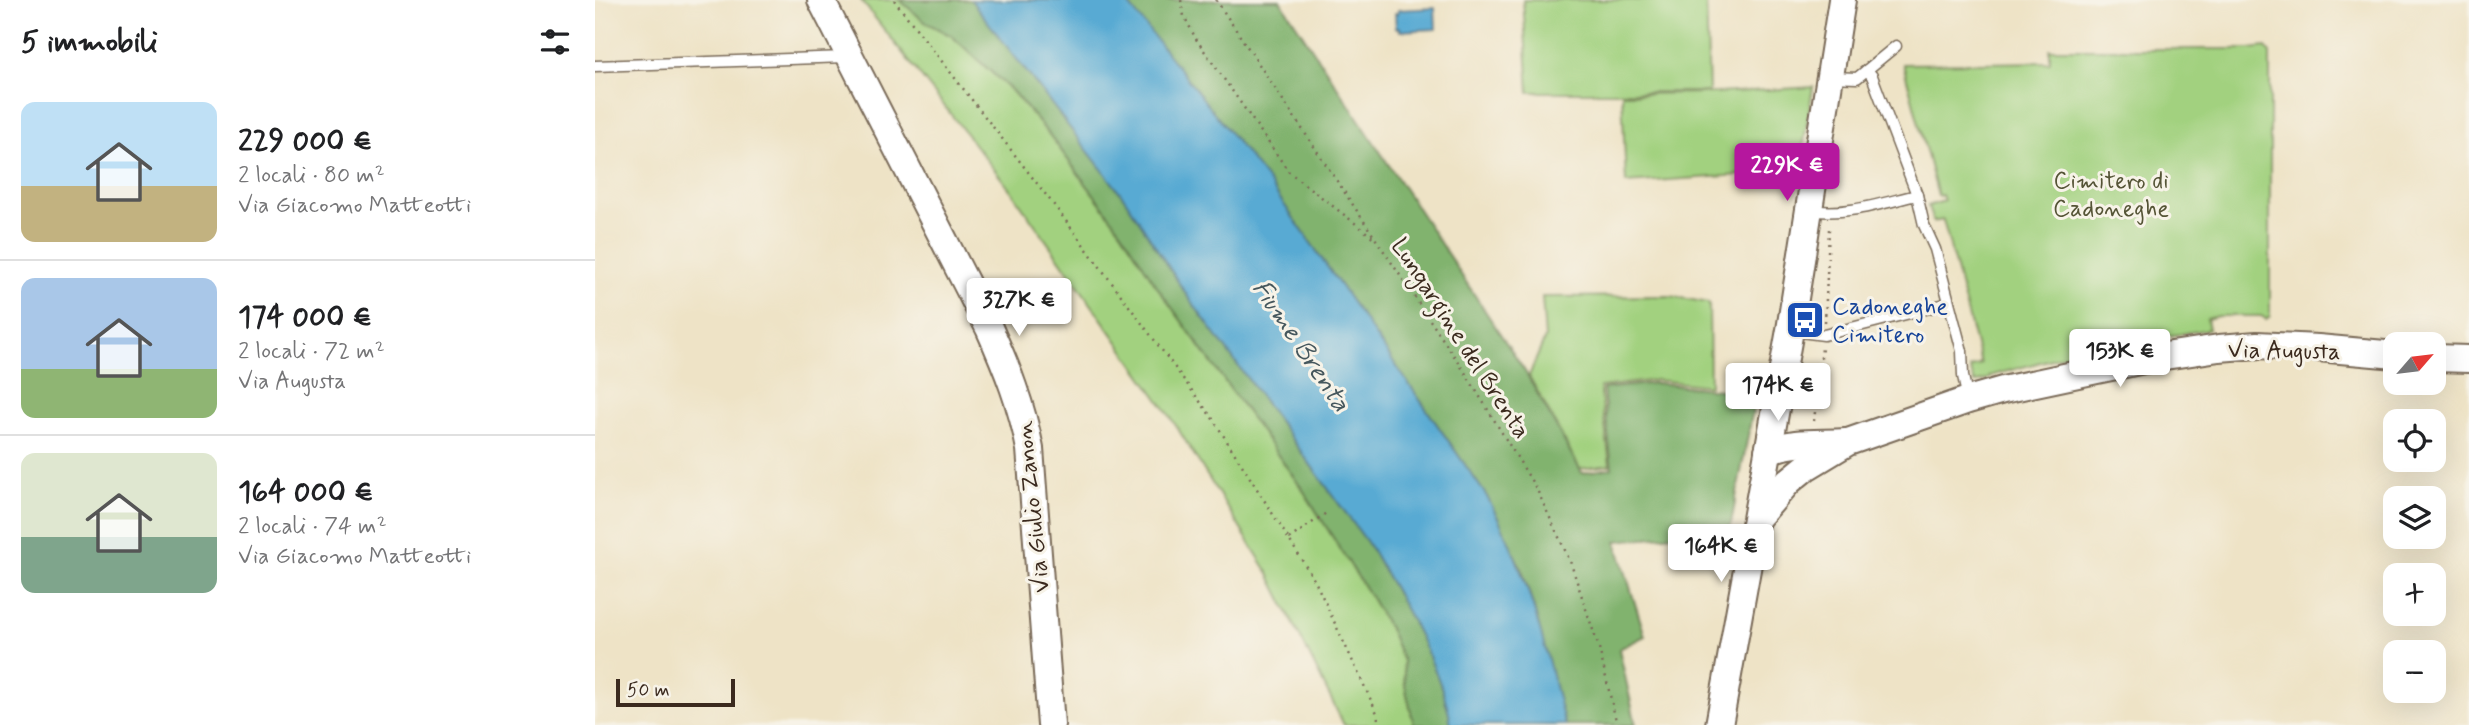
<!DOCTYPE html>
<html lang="it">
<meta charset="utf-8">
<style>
body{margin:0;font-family:Mynerve,sans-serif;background:#f6f6f6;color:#202124;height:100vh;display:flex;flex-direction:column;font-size:26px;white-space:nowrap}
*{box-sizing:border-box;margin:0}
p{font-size:23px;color:#757577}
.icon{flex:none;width:38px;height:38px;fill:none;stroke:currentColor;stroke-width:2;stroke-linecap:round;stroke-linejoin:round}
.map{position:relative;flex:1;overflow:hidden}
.side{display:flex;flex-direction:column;background:#fff;width:595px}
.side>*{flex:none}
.needle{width:46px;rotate:62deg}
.buttons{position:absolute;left:1788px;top:332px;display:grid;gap:14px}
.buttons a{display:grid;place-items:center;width:63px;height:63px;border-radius:14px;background:#fff;box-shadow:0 7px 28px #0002;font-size:35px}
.scale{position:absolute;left:21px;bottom:18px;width:119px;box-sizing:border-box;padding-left:7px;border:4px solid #3b2a1e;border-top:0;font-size:19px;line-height:24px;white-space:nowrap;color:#3b2a1e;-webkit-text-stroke:5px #f7f3e8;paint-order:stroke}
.price{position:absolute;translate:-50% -60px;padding:0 16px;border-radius:7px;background:#fff;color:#222;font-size:23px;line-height:46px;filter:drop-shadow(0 2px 4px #0008)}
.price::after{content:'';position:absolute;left:50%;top:42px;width:21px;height:16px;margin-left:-10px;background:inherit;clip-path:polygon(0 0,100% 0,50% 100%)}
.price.current{background:#b5179e;color:#fff}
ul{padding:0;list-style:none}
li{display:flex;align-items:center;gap:21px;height:175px;padding:0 21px}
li+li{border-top:2px solid #e0e0e0}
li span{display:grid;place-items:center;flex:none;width:196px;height:140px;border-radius:14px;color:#555}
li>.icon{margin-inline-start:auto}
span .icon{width:84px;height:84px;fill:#fffc;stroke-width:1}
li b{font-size:30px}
h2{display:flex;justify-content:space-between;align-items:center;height:84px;padding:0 21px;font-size:30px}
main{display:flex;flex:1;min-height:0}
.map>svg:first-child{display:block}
.green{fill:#a2d17f;stroke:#6e7e4e;stroke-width:2}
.forest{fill:#81b36e;stroke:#5e6e46;stroke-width:2}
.water{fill:#58aad3;stroke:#4a6a78;stroke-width:2}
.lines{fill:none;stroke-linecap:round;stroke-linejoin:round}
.lane-casing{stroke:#7a6b59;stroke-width:13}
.secondary-casing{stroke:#7a6b59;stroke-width:30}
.path{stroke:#7a6b59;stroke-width:2.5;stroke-dasharray:2 5;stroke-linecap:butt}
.lane{stroke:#fff;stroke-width:10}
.secondary{stroke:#fff;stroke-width:26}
.labels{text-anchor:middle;stroke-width:6;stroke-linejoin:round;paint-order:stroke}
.park-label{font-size:24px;fill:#555436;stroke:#f7f3e8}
.transit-label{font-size:24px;fill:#164399;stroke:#f7f3e8;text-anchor:start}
.street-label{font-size:24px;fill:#3b2a1e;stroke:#f7f3e8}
.water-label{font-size:26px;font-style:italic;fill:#45575d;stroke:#f7f3e8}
</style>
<main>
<section class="side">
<h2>5 immobili<svg class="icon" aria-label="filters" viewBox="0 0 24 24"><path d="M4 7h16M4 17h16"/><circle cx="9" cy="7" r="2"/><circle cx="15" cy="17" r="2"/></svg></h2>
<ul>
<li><span style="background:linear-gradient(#bfe0f5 60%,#c2b280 0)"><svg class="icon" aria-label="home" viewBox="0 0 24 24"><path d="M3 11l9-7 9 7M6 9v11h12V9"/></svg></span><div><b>229 000 €</b><p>2 locali · 80 m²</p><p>Via Giacomo Matteotti</p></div></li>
<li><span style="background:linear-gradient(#a9c7e8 65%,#8fb573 0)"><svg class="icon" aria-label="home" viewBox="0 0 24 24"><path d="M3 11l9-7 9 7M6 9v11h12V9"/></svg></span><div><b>174 000 €</b><p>2 locali · 72 m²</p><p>Via Augusta</p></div></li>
<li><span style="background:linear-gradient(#dfe7d0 60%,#7fa58c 0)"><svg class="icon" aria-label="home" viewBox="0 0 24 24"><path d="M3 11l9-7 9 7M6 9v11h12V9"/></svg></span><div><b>164 000 €</b><p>2 locali · 74 m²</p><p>Via Giacomo Matteotti</p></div></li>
</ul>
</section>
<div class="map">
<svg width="1874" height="725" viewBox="0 0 1874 725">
<rect width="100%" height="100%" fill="#f7f3e8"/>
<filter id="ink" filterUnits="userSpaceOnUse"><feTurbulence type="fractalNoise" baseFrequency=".0143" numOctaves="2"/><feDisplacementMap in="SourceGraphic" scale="14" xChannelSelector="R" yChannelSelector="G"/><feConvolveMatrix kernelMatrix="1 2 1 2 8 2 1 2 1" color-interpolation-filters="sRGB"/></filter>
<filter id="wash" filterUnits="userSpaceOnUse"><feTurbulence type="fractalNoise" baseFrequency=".00686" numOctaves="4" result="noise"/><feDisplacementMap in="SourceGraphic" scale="28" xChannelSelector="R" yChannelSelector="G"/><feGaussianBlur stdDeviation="1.57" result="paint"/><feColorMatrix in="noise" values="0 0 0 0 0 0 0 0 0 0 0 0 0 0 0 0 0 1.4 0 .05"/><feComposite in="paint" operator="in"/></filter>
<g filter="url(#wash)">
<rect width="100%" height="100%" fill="#eee3c6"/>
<!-- green -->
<g class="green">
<polygon points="266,0 305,0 330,22 357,36 417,91 453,133 527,232 565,291 708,490 775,596 795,630 808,661 810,685 819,725 749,725 674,574 573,413 417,192"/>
<polygon points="928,0 1111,0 1114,92 934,92"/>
<polygon points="1670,47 1675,53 1675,316 1671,319 1666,316 1623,316 1612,319 1614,329 1534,343 1532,338 1395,376 1395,378 1380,383 1375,368 1386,364 1348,220 1338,222 1333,206 1349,201 1347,195 1343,196 1308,64 1455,62 1455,49 1655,49"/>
<polygon points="1218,87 1204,171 1031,183 1027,94 1123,93"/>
<polygon points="1076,296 1114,303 1115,386 1061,380 1005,387 1015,465 985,469 934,376 950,338 947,297"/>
</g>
<!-- forest -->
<g class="forest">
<path d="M305 0H376L530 199 593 297 772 542C801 591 848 669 856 725H819L810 685 808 661 795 630 775 596 708 490 565 291 527 232 453 133 417 91 357 36 330 22Z"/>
<polygon points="530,0 685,0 931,373 987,473 1017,468 1008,389 1060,383 1161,394 1135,529 1021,541 1050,636 1024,649 1041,725 970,725 939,608 927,570 891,495 672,180"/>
</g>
<!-- water -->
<g class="water">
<path d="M376 0H530L546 20 672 180 891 495C933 569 949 644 970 725H856C848 669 801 591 772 542L593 297 530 199Z"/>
<polygon points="840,8 841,29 805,31 805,27 801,28 800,13 803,13 803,10"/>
</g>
</g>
<g filter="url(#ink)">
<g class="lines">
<!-- lane casing -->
<g class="lane-casing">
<g id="lane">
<polyline points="0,66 251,57"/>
<polyline points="1272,70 1277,76 1322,195"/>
<polyline points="1236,77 1262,78 1301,46"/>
<path d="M1215 210C1251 216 1287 203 1322 195L1329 225 1340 249 1367 351 1368 376 1373 400"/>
<polyline points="1198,331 1229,335 1354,303"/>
</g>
</g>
<!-- secondary casing -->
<g class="secondary-casing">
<g id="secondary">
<path d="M226 0 394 328C412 368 427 406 435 449L456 725"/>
<polyline points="1839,358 1874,359"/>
<path d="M1173 451C1199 440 1224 444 1251 442"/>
<polyline points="1162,518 1194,481 1210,468 1253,442 1373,400 1408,390 1563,357 1624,348 1662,345 1723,348 1801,355"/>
<polyline points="1124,725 1195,330 1247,0"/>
</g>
</g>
<!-- path -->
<g class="path">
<polyline points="299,0 462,209 618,419 720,581 782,713 784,725"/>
<polyline points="586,0 589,16 601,39 694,172 779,238"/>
<polyline points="621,0 871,374 942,490 975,561 1004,648 1022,725"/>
<polyline points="1230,322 1234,229"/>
<polyline points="1219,421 1227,348"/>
<polyline points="694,539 734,511"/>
</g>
<!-- lane -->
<use href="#lane" class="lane"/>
<!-- secondary -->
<use href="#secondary" class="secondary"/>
</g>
</g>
<!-- icons -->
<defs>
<g id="bus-square" transform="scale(2.0125)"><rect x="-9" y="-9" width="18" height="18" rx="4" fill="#1a4fb4" stroke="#f7f3e8"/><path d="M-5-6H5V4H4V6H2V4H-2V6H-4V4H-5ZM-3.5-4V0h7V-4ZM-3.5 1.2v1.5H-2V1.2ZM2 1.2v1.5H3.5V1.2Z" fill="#fff"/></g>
</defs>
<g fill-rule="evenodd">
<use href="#bus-square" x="1210" y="320"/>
</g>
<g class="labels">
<!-- park labels -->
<g class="park-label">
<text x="1516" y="188">Cimitero di<tspan x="1516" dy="28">Cadoneghe</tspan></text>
</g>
<!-- transit labels -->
<g class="transit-label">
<text x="1237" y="314">Cadoneghe<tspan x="1237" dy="28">Cimitero</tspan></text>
</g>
<!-- street labels -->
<g class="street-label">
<text transform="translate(866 338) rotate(57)" y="8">Lungargine del Brenta</text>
<text transform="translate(1689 350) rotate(1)" y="8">Via Augusta</text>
<text transform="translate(437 507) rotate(-96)" y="8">Via Giulio Zanon</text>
</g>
<!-- water labels -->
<g class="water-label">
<text transform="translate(707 345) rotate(56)" y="9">Fiume Brenta</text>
</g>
</g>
</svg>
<div class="buttons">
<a><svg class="needle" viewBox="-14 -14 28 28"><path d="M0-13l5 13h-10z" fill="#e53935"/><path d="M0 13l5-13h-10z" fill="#757577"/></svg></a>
<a><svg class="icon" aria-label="locate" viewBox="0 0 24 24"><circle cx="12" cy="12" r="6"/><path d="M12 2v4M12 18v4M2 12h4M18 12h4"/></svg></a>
<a><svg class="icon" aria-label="layers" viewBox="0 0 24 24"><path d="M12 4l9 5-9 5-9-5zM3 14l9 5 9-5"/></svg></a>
<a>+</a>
<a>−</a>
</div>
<div class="scale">50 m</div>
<b class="price current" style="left:1192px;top:203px">229K €</b>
<b class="price" style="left:424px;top:338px">327K €</b>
<b class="price" style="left:1525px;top:389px">153K €</b>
<b class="price" style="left:1183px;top:423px">174K €</b>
<b class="price" style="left:1126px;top:584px">164K €</b>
</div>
</main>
